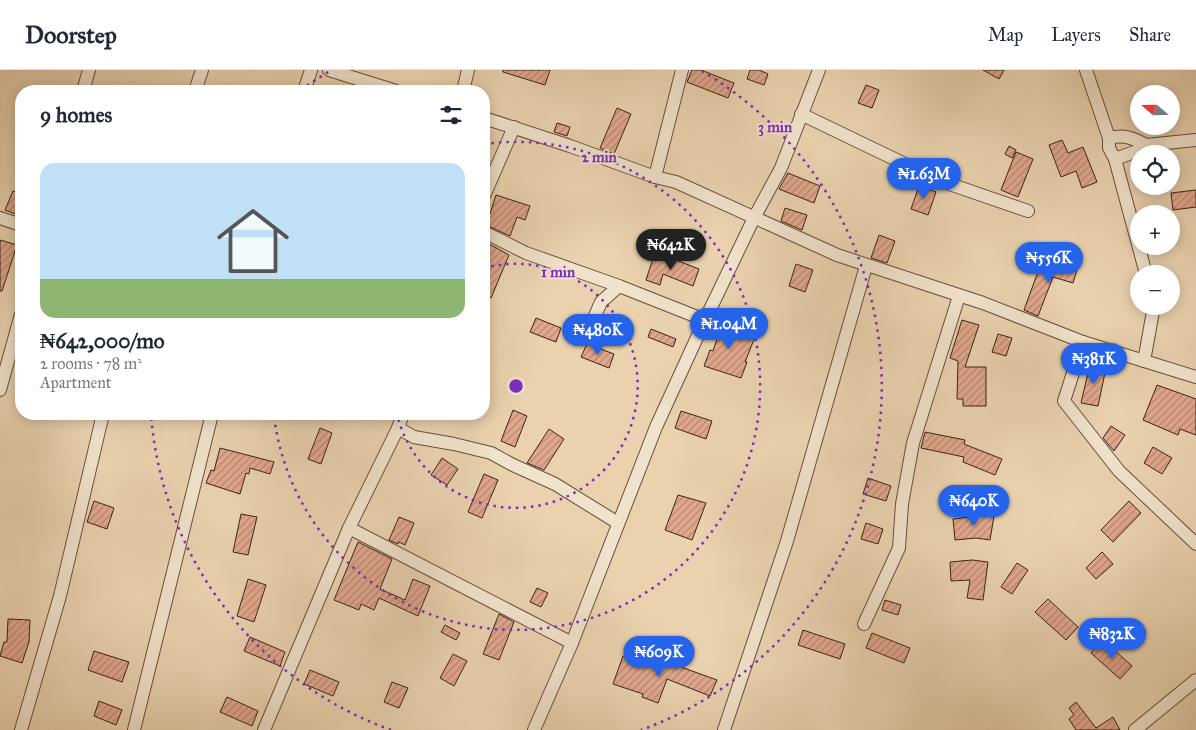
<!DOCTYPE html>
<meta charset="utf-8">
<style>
body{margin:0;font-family:"IM FELL Great Primer",serif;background:#f2f2f3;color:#1f2937;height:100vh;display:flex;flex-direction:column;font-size:19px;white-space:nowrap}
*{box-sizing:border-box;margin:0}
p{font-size:16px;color:#747a83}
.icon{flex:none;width:28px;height:28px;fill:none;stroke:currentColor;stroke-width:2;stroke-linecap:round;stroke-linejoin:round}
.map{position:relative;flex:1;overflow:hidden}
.sheet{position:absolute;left:15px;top:15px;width:475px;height:335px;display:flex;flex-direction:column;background:#fff;border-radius:20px;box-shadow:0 2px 12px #0003}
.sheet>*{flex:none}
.needle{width:32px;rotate:290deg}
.fabs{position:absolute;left:1130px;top:15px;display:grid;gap:10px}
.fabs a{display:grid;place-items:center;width:50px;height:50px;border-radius:50%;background:#fff;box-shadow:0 2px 12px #0003;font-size:25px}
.price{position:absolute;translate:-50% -42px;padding:0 11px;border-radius:18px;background:#2563eb;color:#fff;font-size:16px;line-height:32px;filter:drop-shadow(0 1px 2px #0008)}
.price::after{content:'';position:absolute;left:50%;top:30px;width:15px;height:11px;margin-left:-8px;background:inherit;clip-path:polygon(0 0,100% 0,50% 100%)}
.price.selected{background:#222;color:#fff}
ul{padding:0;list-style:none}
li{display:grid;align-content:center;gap:10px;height:265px;padding:0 25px}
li+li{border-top:1px solid #e0e1e3}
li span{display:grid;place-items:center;height:155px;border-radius:15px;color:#555}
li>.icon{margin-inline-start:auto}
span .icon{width:90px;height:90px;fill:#fffc;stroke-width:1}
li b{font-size:21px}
h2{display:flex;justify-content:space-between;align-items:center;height:60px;padding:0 25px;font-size:21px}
header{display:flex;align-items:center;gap:30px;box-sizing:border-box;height:70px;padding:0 25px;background:#fff;border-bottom:1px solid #e0e1e3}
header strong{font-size:24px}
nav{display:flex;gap:28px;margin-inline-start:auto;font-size:18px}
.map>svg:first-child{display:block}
.building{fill:url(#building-hatch);stroke:#3c2213}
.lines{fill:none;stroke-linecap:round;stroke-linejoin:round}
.minor-casing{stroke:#684e3a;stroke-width:14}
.minor{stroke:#f1e2cb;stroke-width:12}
.ring{fill:none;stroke:#7b2cbf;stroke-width:2.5;stroke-dasharray:2.5 5}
.centre{fill:#7b2cbf;stroke:#f1e2cb;stroke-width:2.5}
.ring-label{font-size:15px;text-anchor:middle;font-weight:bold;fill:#7b2cbf;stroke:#f1e2cb;stroke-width:4;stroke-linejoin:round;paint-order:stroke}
</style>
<header>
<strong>Doorstep</strong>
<nav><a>Map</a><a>Layers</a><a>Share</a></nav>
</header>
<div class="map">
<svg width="1196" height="660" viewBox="0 0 1196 660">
<defs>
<pattern id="building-hatch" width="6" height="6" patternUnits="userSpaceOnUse" patternTransform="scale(1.25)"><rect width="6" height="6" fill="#e1a88d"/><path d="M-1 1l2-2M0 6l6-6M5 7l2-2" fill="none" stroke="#b88872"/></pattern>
</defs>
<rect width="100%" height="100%" fill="#ead2af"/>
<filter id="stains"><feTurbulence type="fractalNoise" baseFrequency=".004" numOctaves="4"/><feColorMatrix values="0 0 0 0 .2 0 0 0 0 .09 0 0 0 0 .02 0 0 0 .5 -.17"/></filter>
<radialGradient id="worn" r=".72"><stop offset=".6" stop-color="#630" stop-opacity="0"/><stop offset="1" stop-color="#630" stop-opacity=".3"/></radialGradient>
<!-- building -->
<g class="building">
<polygon points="503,0 550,0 545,15 503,2"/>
<polygon points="692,0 701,0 734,13 728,28 687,12"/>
<polygon points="750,0 759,0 768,4 764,15 747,9"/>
<polygon points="983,0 1004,0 999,9"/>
<polygon points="866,15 879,20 872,38 858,33"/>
<polygon points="617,38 631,44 614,84 600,78"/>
<polygon points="557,53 570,57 567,66 554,62"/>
<polygon points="1062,70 1068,83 1083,77 1097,112 1082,118 1076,101 1061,107 1049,75"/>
<polygon points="1009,76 1016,80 1012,88 1005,84"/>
<polygon points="1016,82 1033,89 1018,127 1001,120"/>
<polygon points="788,103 820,116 814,133 779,119"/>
<polygon points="919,116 936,122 928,145 911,139"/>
<polygon points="1196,120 1196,137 1173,140 1171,123"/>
<polygon points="13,121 21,124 21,146 5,140"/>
<polygon points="496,125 530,136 525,150 517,147 510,166 484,154 488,143 490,144"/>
<polygon points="785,138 807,145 802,160 781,151"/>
<polygon points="879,165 895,171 887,193 871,188"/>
<polygon points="0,170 17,175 2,221 0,221"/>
<polygon points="484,171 509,185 491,228 484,225"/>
<polygon points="654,185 675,193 676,190 699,199 693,216 663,204 660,215 646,210"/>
<polygon points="1065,189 1079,193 1073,213 1053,207 1038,246 1024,240 1036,207 1044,193 1061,200"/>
<polygon points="796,194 813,200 805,222 789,216"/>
<polygon points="536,248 561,258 556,272 530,262"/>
<polygon points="714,250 755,267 745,292 747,292 741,308 704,296 710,280 713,281 718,266 709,262"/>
<polygon points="962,250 979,255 965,297 986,297 986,336 963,336 963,329 957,329 958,291 950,288"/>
<polygon points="651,259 676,269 673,277 648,267"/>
<polygon points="998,264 1012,268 1006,286 992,282"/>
<polygon points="587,274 614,284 609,298 581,287"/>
<polygon points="1090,294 1106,298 1098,336 1081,333"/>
<polygon points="1157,315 1196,329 1196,365 1180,359 1178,365 1143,350"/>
<polygon points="513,340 527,346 515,377 501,371"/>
<polygon points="681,341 712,351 706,369 675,358"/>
<polygon points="1111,356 1125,365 1114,381 1103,368"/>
<polygon points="320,358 332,363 321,394 308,389"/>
<polygon points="549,359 564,369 544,400 527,393"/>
<polygon points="925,362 965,370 964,374 1002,389 995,405 963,392 964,387 921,378"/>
<polygon points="1153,377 1172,388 1162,404 1144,393"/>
<polygon points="220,378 274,392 270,404 250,398 249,404 246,403 240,424 206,413 211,400 214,401"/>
<polygon points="442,388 458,399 447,415 431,405"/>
<polygon points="484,404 498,410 482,448 468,442"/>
<polygon points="868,408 891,416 886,431 863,424"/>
<polygon points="678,425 706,433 692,470 665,460"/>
<polygon points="94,431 114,438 107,459 87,452"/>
<polygon points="1129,431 1141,443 1113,472 1101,460"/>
<polygon points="978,443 994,446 990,470 976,468 955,470 953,449 977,446"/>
<polygon points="241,444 257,447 248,485 233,482"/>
<polygon points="399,447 414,453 405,475 399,472 398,474 389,470"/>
<polygon points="866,453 883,459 878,474 861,469"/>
<polygon points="358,472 392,489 380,519 405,530 413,509 430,516 418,546 379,528 374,540 361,534 359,540 334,530"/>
<polygon points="1102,482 1113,494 1096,509 1086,498"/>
<polygon points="972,490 988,492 983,530 967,528 970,510 951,511 950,492"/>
<polygon points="1017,493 1028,500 1012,524 1001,517"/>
<polygon points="248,509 266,515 254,552 237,546"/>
<polygon points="537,518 548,523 541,537 530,532"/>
<polygon points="1048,529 1078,557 1066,570 1035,542"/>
<polygon points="885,530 901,535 898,545 882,540"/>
<polygon points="499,544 514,552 499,590 483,584"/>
<polygon points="8,549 30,550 29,572 22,593 0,586 4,572 7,572"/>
<polygon points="445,555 460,563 456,570 441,562"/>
<polygon points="803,560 845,574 840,589 798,575"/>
<polygon points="872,563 910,578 904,593 866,578"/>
<polygon points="250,567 285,582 280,596 244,581"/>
<polygon points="1103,570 1132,596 1120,609 1091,583"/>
<polygon points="94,581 129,592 122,612 88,600"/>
<polygon points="453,584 467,591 454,616 440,608"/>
<polygon points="623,586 653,596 656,588 717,610 710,626 667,609 658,633 642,627 643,624 613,614"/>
<polygon points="310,600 339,612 333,626 304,614"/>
<polygon points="392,612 408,618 399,638 384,632"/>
<polygon points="227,627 258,641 252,656 220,642"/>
<polygon points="99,631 122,640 116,655 94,646"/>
<polygon points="1076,632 1096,658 1113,647 1120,660 1076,660 1069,649 1074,645 1069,638"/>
</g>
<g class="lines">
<!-- minor casing -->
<g class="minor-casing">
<g id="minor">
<polyline points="329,0 396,21"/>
<polyline points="1086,0 1109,68 1109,78 1115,89 1146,204"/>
<polyline points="83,21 89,0"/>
<polyline points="195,21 202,0"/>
<polyline points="304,21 311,0"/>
<polyline points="463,21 468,0"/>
<polyline points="801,44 938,110 1028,141"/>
<polyline points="484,48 570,76 655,107 676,112 837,185 983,233 1083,272 1196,307"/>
<path d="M1109 68C1124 64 1133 68 1146 75"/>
<polyline points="1115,89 1137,81 1146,75 1196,70"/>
<polyline points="655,107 682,0"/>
<polyline points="484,126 514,57"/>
<polyline points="0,148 21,155"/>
<polyline points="484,162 526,183 619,216 705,250"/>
<polyline points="591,255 601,232 619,216"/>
<polyline points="1083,272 1064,331 1119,401 1196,474"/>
<polyline points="1144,291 1154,236"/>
<polyline points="0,320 21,244"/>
<polyline points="403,344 398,358 414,367 454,374 491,383 513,395 555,414 618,453"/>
<polyline points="349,458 572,573"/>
<polyline points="864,554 899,478 902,434 913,373 959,226"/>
<polyline points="21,660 60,526 103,344"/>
<polyline points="134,660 212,344"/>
<polyline points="264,660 349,458 398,358"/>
<polyline points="534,660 572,573 656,357 705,250 754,148 781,98 819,0"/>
<polyline points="724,660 787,471 866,196"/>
<polyline points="1135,660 1196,610"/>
</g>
</g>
<!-- minor -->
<use href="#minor" class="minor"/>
</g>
<!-- distance rings -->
<g class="ring">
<path d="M484 198A122 122 0 1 1 397 344"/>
<path d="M484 74A244 244 0 1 1 274 346"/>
<path d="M391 660A366 366 0 0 1 151 345M301 20A366 366 0 0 1 330 1M702 1A366 366 0 0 1 641 660"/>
</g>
<circle cx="516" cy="316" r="8" class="centre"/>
<g class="ring-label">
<text x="775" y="62">3 min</text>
<text x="599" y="92">2 min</text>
<text x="558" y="207">1 min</text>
</g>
<rect width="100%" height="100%" filter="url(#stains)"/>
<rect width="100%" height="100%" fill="url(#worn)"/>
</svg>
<div class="fabs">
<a><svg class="needle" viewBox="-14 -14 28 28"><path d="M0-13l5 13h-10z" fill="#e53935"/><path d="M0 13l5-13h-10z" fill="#747a83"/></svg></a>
<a><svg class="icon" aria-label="locate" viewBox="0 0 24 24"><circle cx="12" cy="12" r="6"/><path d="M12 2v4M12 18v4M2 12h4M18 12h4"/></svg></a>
<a>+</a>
<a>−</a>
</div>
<b class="price" style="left:924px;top:130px">₦1.63M</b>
<b class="price selected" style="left:671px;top:201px">₦642K</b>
<b class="price" style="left:1049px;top:214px">₦556K</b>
<b class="price" style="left:729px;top:280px">₦1.04M</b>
<b class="price" style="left:598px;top:286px">₦480K</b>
<b class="price" style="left:1094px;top:315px">₦381K</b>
<b class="price" style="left:974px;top:457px">₦640K</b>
<b class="price" style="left:1112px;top:590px">₦832K</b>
<b class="price" style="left:659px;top:608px">₦609K</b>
<section class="sheet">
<h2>9 homes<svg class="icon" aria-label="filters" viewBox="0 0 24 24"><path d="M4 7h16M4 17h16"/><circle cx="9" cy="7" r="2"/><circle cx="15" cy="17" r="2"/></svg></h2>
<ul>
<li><span style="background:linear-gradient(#bfe0f5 75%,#8fb573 0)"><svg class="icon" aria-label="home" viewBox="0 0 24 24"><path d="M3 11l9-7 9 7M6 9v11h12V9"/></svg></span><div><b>₦642,000/mo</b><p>2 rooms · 78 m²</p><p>Apartment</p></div></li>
</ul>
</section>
</div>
